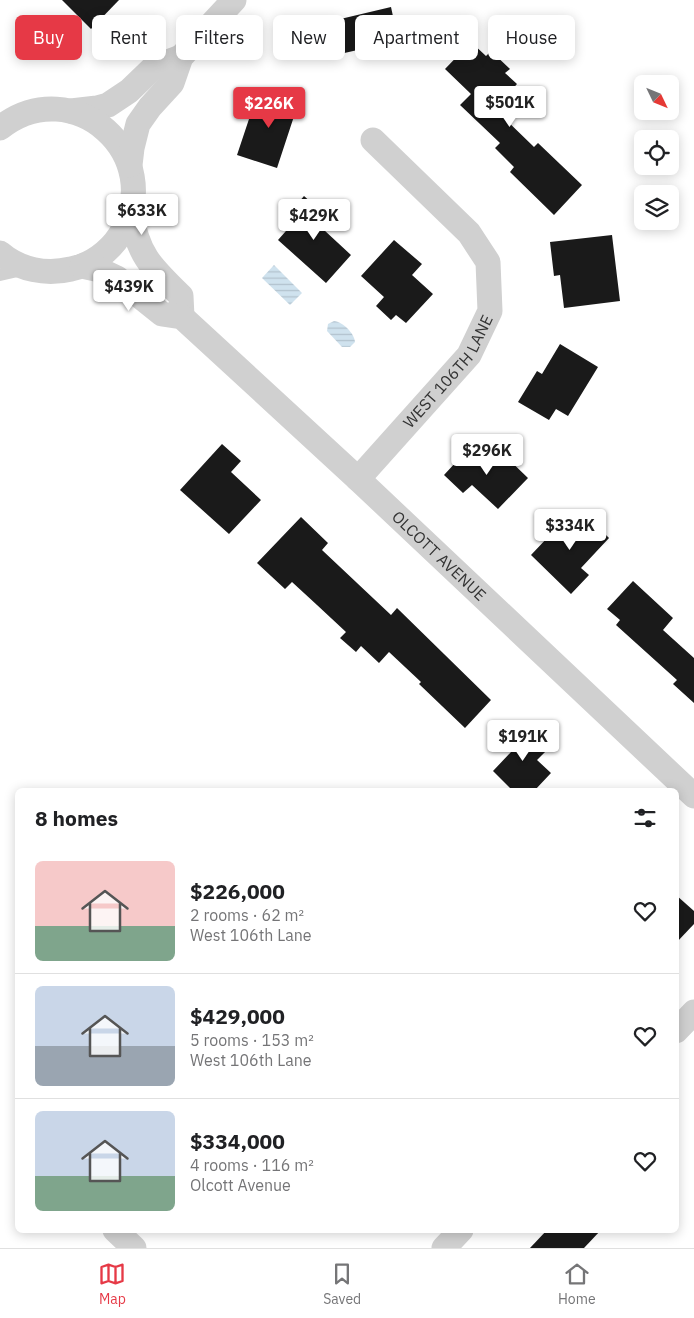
<!DOCTYPE html>
<meta charset="utf-8">
<style>
body{margin:0;font-family:"IBM Plex Sans",sans-serif;background:#f2f2f2;color:#202124;height:100vh;display:flex;flex-direction:column;font-size:19px;white-space:nowrap}
*{box-sizing:border-box;margin:0}
p{font-size:16px;color:#757577}
.icon{flex:none;width:28px;height:28px;fill:none;stroke:currentColor;stroke-width:2;stroke-linecap:round;stroke-linejoin:round}
.map{position:relative;flex:1;overflow:hidden}
.sheet{position:absolute;left:15px;top:788px;width:664px;height:445px;display:flex;flex-direction:column;background:#fff;border-radius:8px;box-shadow:0 2px 12px #0003}
.sheet>*{flex:none}
.banner{position:absolute;left:15px;top:15px;width:665px;height:45px;display:flex;gap:10px}
.needle{width:32px;rotate:133deg}
.controls{position:absolute;left:634px;top:75px;display:grid;gap:10px}
.controls a{display:grid;place-items:center;width:45px;height:45px;border-radius:8px;background:#fff;box-shadow:0 2px 12px #0003;font-size:25px}
.price{position:absolute;translate:-50% -42px;padding:0 11px;border-radius:5px;background:#fff;color:#222;font-size:16px;line-height:32px;filter:drop-shadow(0 1px 2px #0008)}
.price::after{content:'';position:absolute;left:50%;top:30px;width:15px;height:11px;margin-left:-8px;background:inherit;clip-path:polygon(0 0,100% 0,50% 100%)}
.price.selected{background:#e63946;color:#fff}
ul{padding:0;list-style:none}
li{display:flex;align-items:center;gap:15px;height:125px;padding:0 20px}
li+li{border-top:1px solid #e0e0e0}
li span{display:grid;place-items:center;flex:none;width:140px;height:100px;border-radius:8px;color:#555}
li>.icon{margin-inline-start:auto}
span .icon{width:60px;height:60px;fill:#fffc;stroke-width:1}
li b{font-size:21px}
h2{display:flex;justify-content:space-between;align-items:center;height:60px;padding:0 20px;font-size:21px}
.chip{padding:0 18px;border-radius:8px;background:#fff;box-shadow:0 2px 12px #0003;font-size:18px;line-height:45px}
.chip.selected{background:#e63946;color:#fff}
.menu{display:flex;justify-content:space-around;align-items:center;height:70px;border-top:1px solid #e0e0e0;background:#fff;font-size:14px;color:#757577}
.menu a{display:grid;justify-items:center;gap:2px}
.menu .selected{color:#e63946}
.map>svg:first-child{display:block}
.water{fill:url(#water-rules)}
.building{fill:#1a1a1a}
.lines{fill:none;stroke-linecap:round;stroke-linejoin:round}
.service{stroke:#d0d0d0;stroke-width:12}
.minor{stroke:#d0d0d0;stroke-width:25}
.labels{text-anchor:middle;stroke-width:5;stroke-linejoin:round;paint-order:stroke}
.street-label{font-size:16px;fill:#333;stroke:#fff}
</style>
<div class="map">
<svg width="694" height="1248" viewBox="0 0 694 1248">
<defs>
<pattern id="water-rules" width="6" height="5" patternUnits="userSpaceOnUse" patternTransform="scale(1.25)"><rect width="6" height="5" fill="#cfe2ee"/><path d="M0 2.5h6" fill="none" stroke="#b2c2cd"/></pattern>
</defs>
<rect width="100%" height="100%" fill="#fff"/>
<!-- water -->
<g class="water">
<polygon points="274,265 302,293 290,305 262,278"/>
<path d="M334 321C343 322 354 333 355 342L350 347H342L327 331 328 324Z"/>
</g>
<!-- building -->
<g class="building">
<polygon points="62,0 119,0 91,29"/>
<polygon points="391,7 400,49 364,57 362,49 340,54 332,21"/>
<polygon points="471,42 486,56 491,51 510,69 505,73 517,84 499,104 506,111 502,116 534,147 538,143 582,185 554,215 510,172 514,167 495,148 500,143 460,105 471,94 445,69"/>
<polygon points="275,90 300,98 277,168 237,155 255,101 270,106"/>
<polygon points="304,196 332,221 324,230 351,255 326,283 278,240 293,223 286,217"/>
<polygon points="612,235 620,301 564,308 560,275 554,276 550,242"/>
<polygon points="394,240 422,264 412,275 433,294 406,323 396,315 391,320 376,306 384,297 361,276"/>
<polygon points="560,344 598,367 568,416 556,409 549,420 518,402 537,371 542,374"/>
<polygon points="222,444 241,461 231,472 261,500 229,534 180,490"/>
<polygon points="469,448 485,463 498,449 528,478 498,509 472,485 463,493 444,475"/>
<polygon points="587,516 609,538 581,568 589,575 571,594 531,555 567,517 577,526"/>
<polygon points="301,517 328,543 322,550 391,615 397,608 491,700 465,728 419,684 421,682 389,652 379,663 361,646 356,652 340,638 346,632 317,605 292,582 285,589 257,563"/>
<polygon points="633,581 673,618 663,630 694,658 694,703 673,684 677,680 616,625 620,620 607,609"/>
<polygon points="521,725 547,750 537,760 551,773 535,790 512,790 493,771 511,752 503,744"/>
<polygon points="676,895 694,911 694,924 676,943"/>
<polygon points="547,1230 601,1230 584,1248 530,1248"/>
</g>
<g class="lines">
<!-- service -->
<polyline class="service" points="0,275 22,270"/>
<!-- minor -->
<g class="minor">
<polyline points="71,111 97,108 108,105 129,91 154,67 181,57"/>
<path d="M0 128C73 70 169 156 120 235 109 252 91 265 71 269 46 275 20 270 0 253"/>
<polyline points="130,165 132,148 138,124 150,107 172,83 181,57 234,0"/>
<path d="M131 212C137 254 151 267 181 296L182 317"/>
<path id="s1" d="M82 266 100 270 117 278 162 314 182 317 358 479 694 796"/>
<path id="s2" d="M358 479 469 355 490 311 488 262 469 233 373 140"/>
<polyline points="676,1031 694,1012"/>
<polyline points="115,1230 134,1248"/>
<polyline points="444,1248 461,1230"/>
</g>
</g>
<g class="labels">
<!-- street labels -->
<g class="street-label">
<text dy="6" stroke="none"><textPath href="#s2" startOffset="141">WEST 106TH LANE</textPath></text>
<text dy="6" stroke="none"><textPath href="#s1" startOffset="466">OLCOTT AVENUE</textPath></text>
</g>
</g>
</svg>
<div class="controls">
<a><svg class="needle" viewBox="-14 -14 28 28"><path d="M0-13l5 13h-10z" fill="#e53935"/><path d="M0 13l5-13h-10z" fill="#757577"/></svg></a>
<a><svg class="icon" aria-label="locate" viewBox="0 0 24 24"><circle cx="12" cy="12" r="6"/><path d="M12 2v4M12 18v4M2 12h4M18 12h4"/></svg></a>
<a><svg class="icon" aria-label="layers" viewBox="0 0 24 24"><path d="M12 4l9 5-9 5-9-5zM3 14l9 5 9-5"/></svg></a>
</div>
<b class="price" style="left:510px;top:128px">$501K</b>
<b class="price selected" style="left:269px;top:129px">$226K</b>
<b class="price" style="left:142px;top:236px">$633K</b>
<b class="price" style="left:314px;top:241px">$429K</b>
<b class="price" style="left:129px;top:312px">$439K</b>
<b class="price" style="left:487px;top:476px">$296K</b>
<b class="price" style="left:570px;top:551px">$334K</b>
<b class="price" style="left:523px;top:762px">$191K</b>
<div class="banner">
<a class="chip selected">Buy</a>
<a class="chip">Rent</a>
<a class="chip">Filters</a>
<a class="chip">New</a>
<a class="chip">Apartment</a>
<a class="chip">House</a>
</div>
<section class="sheet">
<h2>8 homes<svg class="icon" aria-label="filters" viewBox="0 0 24 24"><path d="M4 7h16M4 17h16"/><circle cx="9" cy="7" r="2"/><circle cx="15" cy="17" r="2"/></svg></h2>
<ul>
<li><span style="background:linear-gradient(#f6c9c9 65%,#7fa58c 0)"><svg class="icon" aria-label="home" viewBox="0 0 24 24"><path d="M3 11l9-7 9 7M6 9v11h12V9"/></svg></span><div><b>$226,000</b><p>2 rooms · 62 m²</p><p>West 106th Lane</p></div><svg class="icon" aria-label="heart" viewBox="0 0 24 24"><path d="M12 20l-8-8c-3-5 5-10 8-4 3-6 11-1 8 4z"/></svg></li>
<li><span style="background:linear-gradient(#c9d6e8 60%,#9aa5b1 0)"><svg class="icon" aria-label="home" viewBox="0 0 24 24"><path d="M3 11l9-7 9 7M6 9v11h12V9"/></svg></span><div><b>$429,000</b><p>5 rooms · 153 m²</p><p>West 106th Lane</p></div><svg class="icon" aria-label="heart" viewBox="0 0 24 24"><path d="M12 20l-8-8c-3-5 5-10 8-4 3-6 11-1 8 4z"/></svg></li>
<li><span style="background:linear-gradient(#c9d6e8 65%,#7fa58c 0)"><svg class="icon" aria-label="home" viewBox="0 0 24 24"><path d="M3 11l9-7 9 7M6 9v11h12V9"/></svg></span><div><b>$334,000</b><p>4 rooms · 116 m²</p><p>Olcott Avenue</p></div><svg class="icon" aria-label="heart" viewBox="0 0 24 24"><path d="M12 20l-8-8c-3-5 5-10 8-4 3-6 11-1 8 4z"/></svg></li>
</ul>
</section>
</div>
<nav class="menu">
<a class="selected"><svg class="icon" aria-label="map" viewBox="0 0 24 24"><path d="M3 6l6-2 6 2 6-2v14l-6 2-6-2-6 2zM9 4v14M15 6v14"/></svg>Map</a>
<a><svg class="icon" aria-label="saved" viewBox="0 0 24 24"><path d="M7 4h10v16l-5-4-5 4z"/></svg>Saved</a>
<a><svg class="icon" aria-label="home" viewBox="0 0 24 24"><path d="M3 11l9-7 9 7M6 9v11h12V9"/></svg>Home</a>
</nav>
